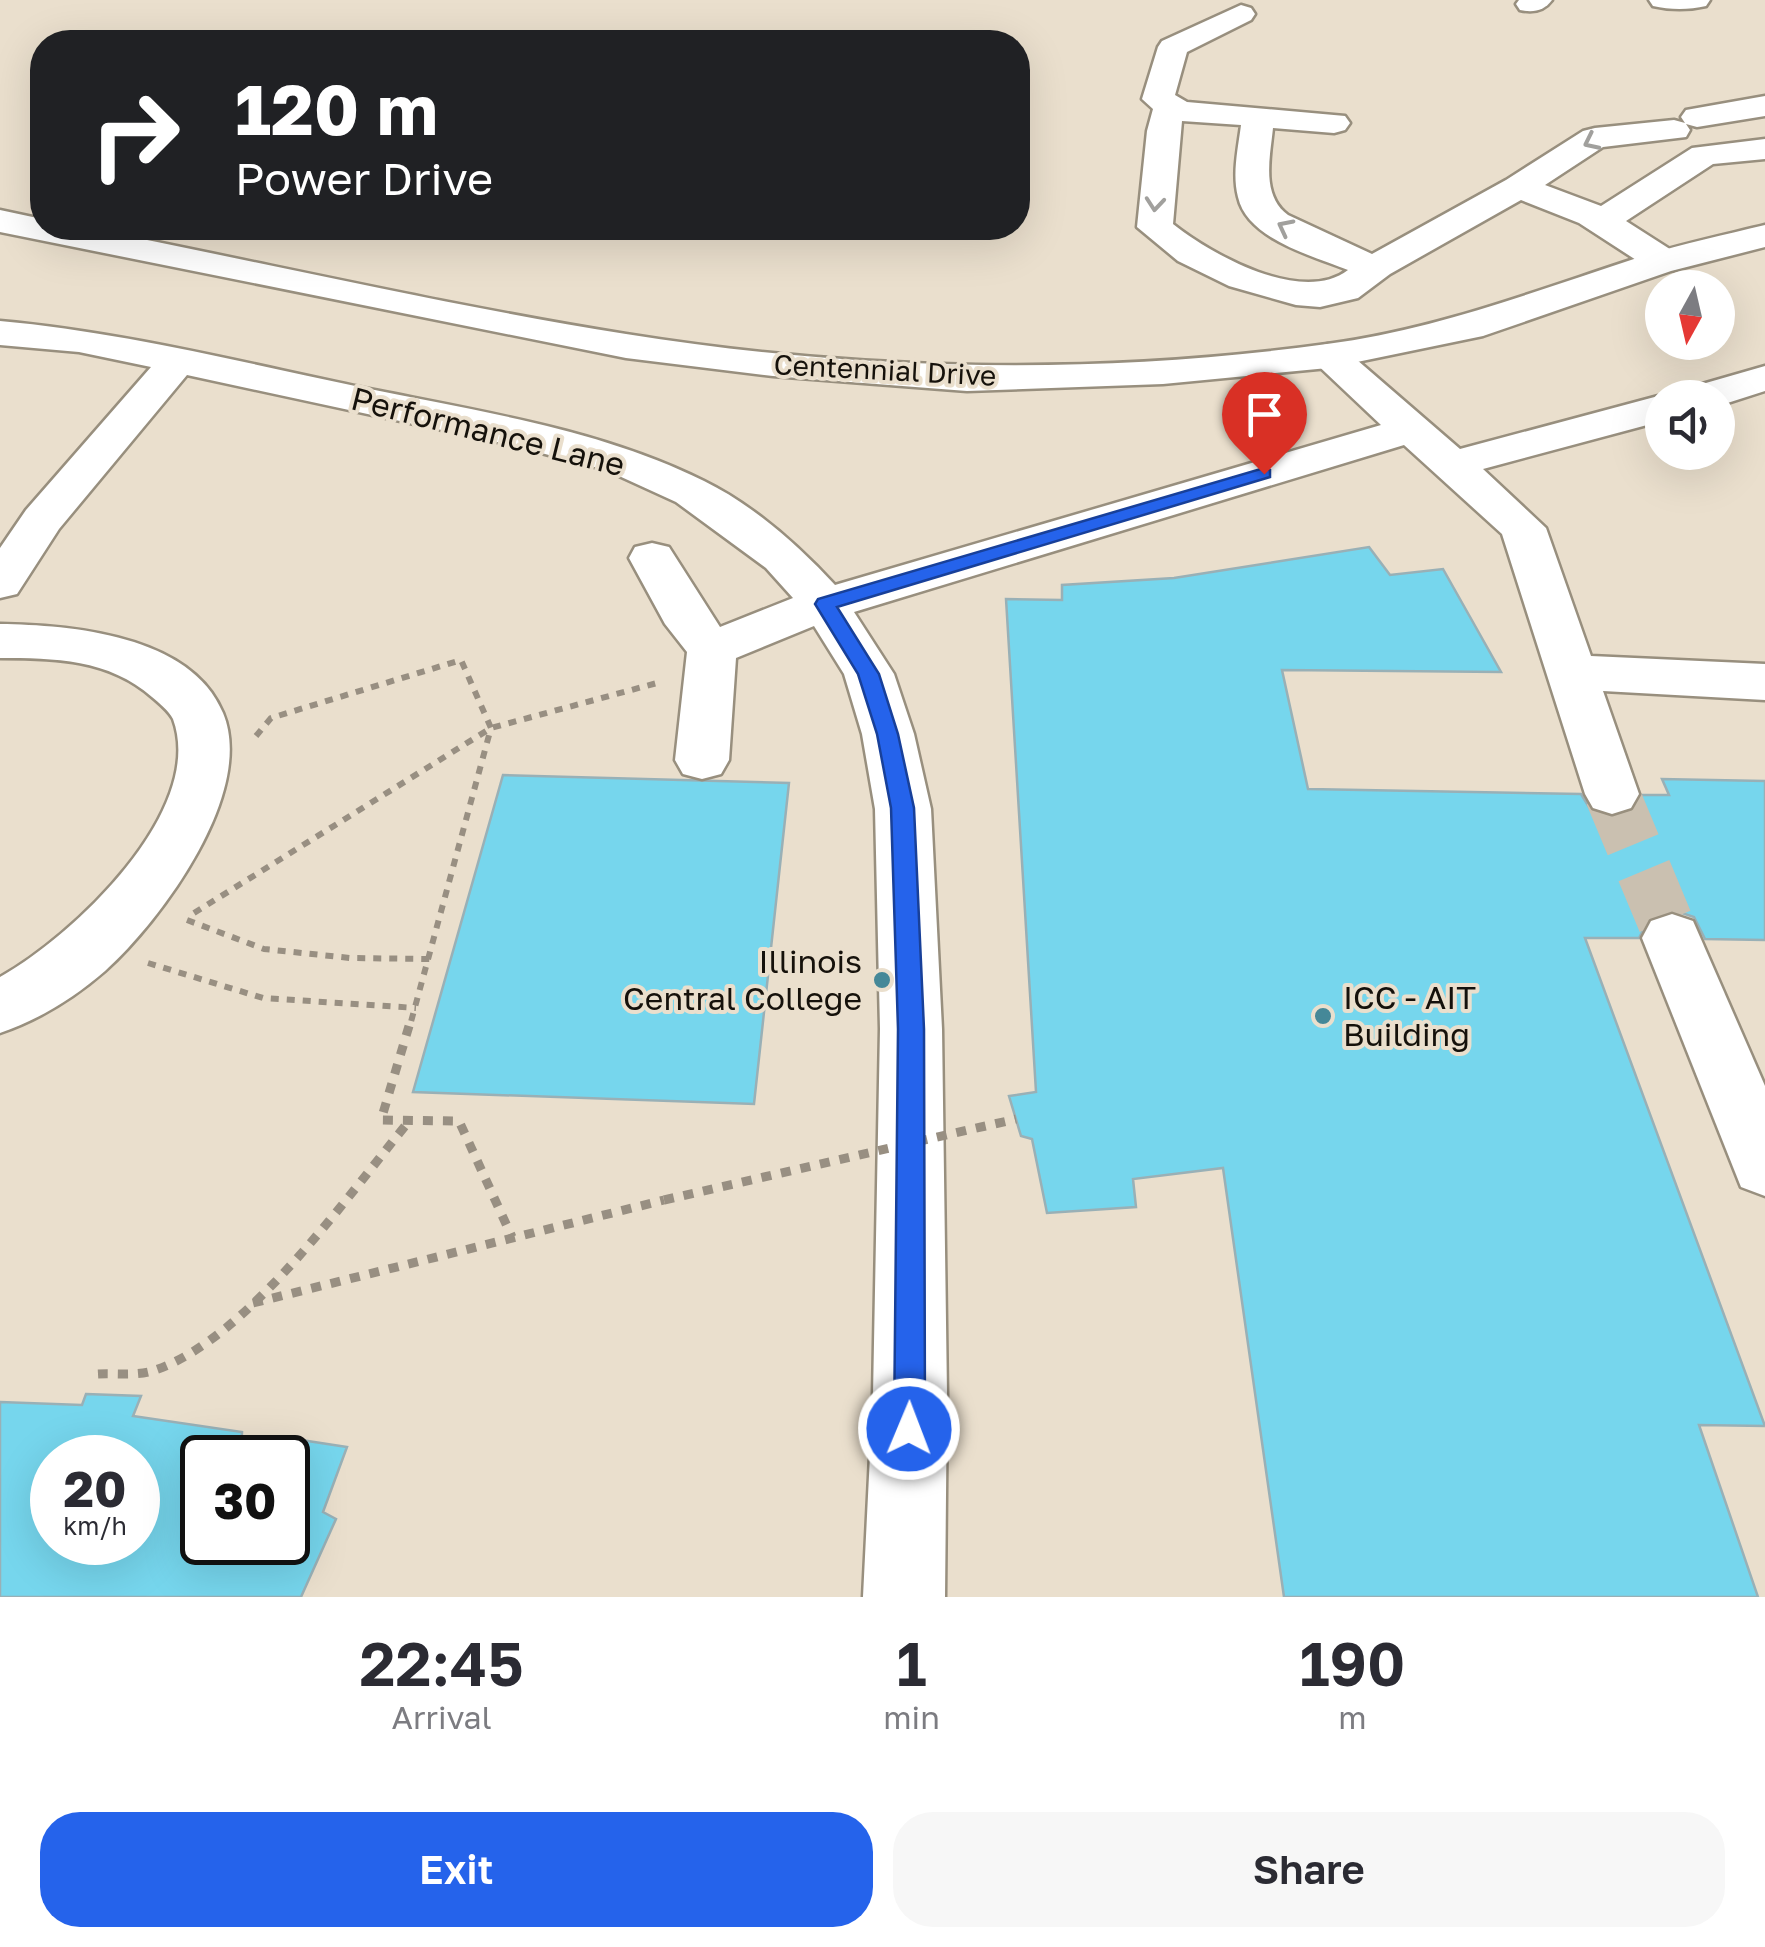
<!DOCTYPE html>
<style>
body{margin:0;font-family:"Golos Text",sans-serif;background:#f7f7f7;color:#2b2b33;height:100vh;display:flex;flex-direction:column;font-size:38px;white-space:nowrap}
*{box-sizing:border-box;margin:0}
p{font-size:32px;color:#7c7c81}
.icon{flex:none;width:55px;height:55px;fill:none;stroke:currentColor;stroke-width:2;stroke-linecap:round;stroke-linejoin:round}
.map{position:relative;height:1597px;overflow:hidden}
.panel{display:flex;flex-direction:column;background:#fff;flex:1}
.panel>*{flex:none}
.top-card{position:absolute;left:30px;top:30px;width:1000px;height:210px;border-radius:40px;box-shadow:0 10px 40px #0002;background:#202124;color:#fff;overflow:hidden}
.needle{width:65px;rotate:188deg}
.buttons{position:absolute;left:1645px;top:270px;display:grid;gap:20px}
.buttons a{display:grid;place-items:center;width:90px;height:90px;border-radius:50%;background:#fff;box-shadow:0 10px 40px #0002;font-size:50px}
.speed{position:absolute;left:30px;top:1435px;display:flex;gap:20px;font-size:50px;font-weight:700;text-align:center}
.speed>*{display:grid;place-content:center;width:130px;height:130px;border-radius:50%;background:#fff;box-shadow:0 10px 40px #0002;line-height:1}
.speed small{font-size:25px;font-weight:400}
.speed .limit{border:5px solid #111;border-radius:15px;background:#fff;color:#111}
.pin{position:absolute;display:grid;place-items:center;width:85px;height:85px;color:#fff;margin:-102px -42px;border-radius:50% 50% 50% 0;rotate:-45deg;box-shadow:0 0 10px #0007}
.pin .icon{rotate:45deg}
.me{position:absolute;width:110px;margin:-55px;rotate:1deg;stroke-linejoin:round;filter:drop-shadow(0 0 8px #0008)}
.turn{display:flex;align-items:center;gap:35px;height:210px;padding:0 40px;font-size:45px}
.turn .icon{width:130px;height:130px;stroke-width:2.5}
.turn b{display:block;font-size:70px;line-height:85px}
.eta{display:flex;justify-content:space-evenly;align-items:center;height:170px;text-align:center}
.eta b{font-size:60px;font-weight:600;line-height:70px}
.button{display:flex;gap:20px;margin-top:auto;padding:20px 40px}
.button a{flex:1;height:115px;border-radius:40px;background:#2563eb;color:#fff;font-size:40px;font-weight:600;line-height:115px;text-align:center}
.button a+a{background:#f7f7f7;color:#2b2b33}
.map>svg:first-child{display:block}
.building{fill:#76d6ed;stroke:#99b0b6;stroke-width:2.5;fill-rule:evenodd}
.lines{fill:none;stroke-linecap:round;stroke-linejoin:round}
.minor-tunnel{stroke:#cac0b0;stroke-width:55;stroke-dasharray:55 28;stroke-linecap:butt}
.minor-casing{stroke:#988f7e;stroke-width:5}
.major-casing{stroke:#988f7e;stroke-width:5}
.path-far1{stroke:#988f82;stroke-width:6;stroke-dasharray:8 8;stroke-linecap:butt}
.path{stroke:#988f82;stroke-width:9;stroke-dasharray:10 10;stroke-linecap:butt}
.minor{fill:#fff;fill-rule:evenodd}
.major{fill:#fff;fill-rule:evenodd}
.path-bridge{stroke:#988f82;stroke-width:9;stroke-dasharray:10 10;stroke-linecap:butt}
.oneway{stroke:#a1a09d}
.route{fill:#2563eb;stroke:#184099;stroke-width:2.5}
.poi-dot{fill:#458898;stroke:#eadfcd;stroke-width:4}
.labels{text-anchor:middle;stroke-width:8;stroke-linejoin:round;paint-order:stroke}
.far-street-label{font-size:28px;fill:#15110b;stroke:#eadfcd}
.street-label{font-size:32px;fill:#15110b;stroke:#eadfcd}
.poi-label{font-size:32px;fill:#15110b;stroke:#eadfcd;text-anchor:end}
</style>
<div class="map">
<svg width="1765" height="1597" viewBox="0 0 1765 1597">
<rect width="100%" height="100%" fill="#eadfcd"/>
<g class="building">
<polygon points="1369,547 1390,575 1443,569 1501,672 1282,670 1308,789 1581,794 1592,812 1613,818 1632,812 1642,795 1669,795 1662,779 1765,781 1765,940 1705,939 1694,917 1673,910 1650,917 1639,938 1585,938 1765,1426 1699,1425 1758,1597 1284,1597 1223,1168 1133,1179 1136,1207 1047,1213 1032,1139 1021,1136 1009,1096 1036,1092 1006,599 1062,600 1062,585 1174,578"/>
<polygon points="503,775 789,783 754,1104 413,1092"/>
<path d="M86,1394L141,1396L133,1416L242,1432L241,1458H202V1542H288V1438L347,1447L323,1512L336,1519L301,1597H0V1402L82,1405ZM52,1458H138V1542H52Z"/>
</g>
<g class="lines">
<polyline class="minor-tunnel" points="1612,794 1672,938"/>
<g class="minor-casing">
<g id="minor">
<path d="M1519,0H1552C1544,11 1533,13 1520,10L1516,4Z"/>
<path d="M1649,0H1710L1706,6C1689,10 1670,10 1653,6Z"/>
<path d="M1241,5L1251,8L1255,14L1251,20L1187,52L1175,95L1187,102L1345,116L1350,123L1345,130L1334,133L1273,128C1270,158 1261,195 1288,215L1372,254L1506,180L1583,131L1595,128L1674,120L1685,123L1681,117L1686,110L1765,96V116L1697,127L1686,124L1690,130L1686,137L1603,147L1545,185L1601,206L1692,148L1765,139V159L1713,164L1626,221L1676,253L1681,261L1676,269L1663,272L1650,269L1579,223L1521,200L1390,274L1358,298L1320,307L1296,305L1229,286L1178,261L1137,227L1147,131L1153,109L1142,99L1158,47L1162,41ZM1182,121L1241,125C1238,149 1232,174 1238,197C1247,239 1313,256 1348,270C1302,305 1212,255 1173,224Z"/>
<path d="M0,321C122,332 240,362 360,387C475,411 598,428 704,481C753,505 798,545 835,585L1381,425L1308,356L1314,347L1328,344L1342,347L1460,449L1662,395L1670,398H1662V421L1483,469L1546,528L1591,656L1765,664V700L1603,691L1639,794L1631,808L1612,814L1593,808L1585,794L1502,534L1404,445L854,612L894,674L914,734L931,809L942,1029L947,1395L945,1597H863L873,1395L880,1029L875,809L862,734L844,674L814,626L736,658L729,760L721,774L702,779L683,774L675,760L687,652L665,624L629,558L635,547L652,543L669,547L720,627L793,598L766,568L676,502L606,470L511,445L187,375L59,529L17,594L0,598V548L26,510L151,367L79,352L0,345Z"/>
<polygon points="1765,366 1765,391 1718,406 1718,398 1680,398 1685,389"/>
<path d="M0,624C71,625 191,635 223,713C256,792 161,921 105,971C74,998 38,1020 0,1033V977C71,938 207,811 173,719C169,711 159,703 152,697C109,659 54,658 0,658Z"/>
<polygon points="1672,914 1693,921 1765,1086 1765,1196 1741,1187 1642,938 1651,921"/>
</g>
</g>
<g class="major-casing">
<path id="major" d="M0,210L42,219V228H87C266,263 445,305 626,334C856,371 1095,376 1327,344C1438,329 1535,291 1640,257C1681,244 1724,235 1765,225V247L1671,271L1483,336L1328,368L1163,384L967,391L773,376L626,358L0,232Z"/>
</g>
<g class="path-far1">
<polyline points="256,736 271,718 461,660 491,728 409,1029"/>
<polyline points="194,913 491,728 657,683"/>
<polyline points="187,920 264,949 350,958 430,959"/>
<polyline points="148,963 263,998 416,1008"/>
</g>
<g class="path">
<polyline points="409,1026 381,1120 459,1121 512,1237"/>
<polyline points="253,1303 664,1200"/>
<path d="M98,1374C115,1373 135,1376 152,1371C246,1342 348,1195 410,1120"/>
</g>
<use href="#minor" class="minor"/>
<use href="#major" class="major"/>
<polyline class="path-bridge" points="664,1200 1016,1119"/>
</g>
<defs><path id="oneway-chevron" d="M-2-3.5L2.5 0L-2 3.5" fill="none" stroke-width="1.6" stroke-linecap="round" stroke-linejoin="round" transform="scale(2.5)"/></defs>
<g class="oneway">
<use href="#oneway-chevron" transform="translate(1591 142) rotate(154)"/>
<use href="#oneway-chevron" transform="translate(1155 204) rotate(95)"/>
<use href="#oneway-chevron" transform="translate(1285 227) rotate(-153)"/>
</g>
<polygon class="route" points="1264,468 1270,470 1270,477 837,607 879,674 898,734 914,808 924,1029 925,1429 920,1440 909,1445 898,1440 894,1429 898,1029 891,808 877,734 858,674 815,604 818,599"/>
<g class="poi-dot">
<circle cx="882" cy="980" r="10"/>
<circle cx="1323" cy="1016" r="10"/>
</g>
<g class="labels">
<g class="far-street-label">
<text transform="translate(885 370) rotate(3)" y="10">Centennial Drive</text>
</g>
<g class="street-label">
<text transform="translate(488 432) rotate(14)" y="11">Performance Lane</text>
</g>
<g class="poi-label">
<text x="862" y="973">Illinois<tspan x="862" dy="37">Central College</tspan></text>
<text x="1343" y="1009" text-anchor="start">ICC - AIT<tspan x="1343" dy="37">Building</tspan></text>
</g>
</g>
</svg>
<div class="buttons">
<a><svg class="needle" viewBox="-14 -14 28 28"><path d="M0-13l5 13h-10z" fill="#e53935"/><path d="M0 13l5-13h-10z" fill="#7c7c81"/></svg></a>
<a><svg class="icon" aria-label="sound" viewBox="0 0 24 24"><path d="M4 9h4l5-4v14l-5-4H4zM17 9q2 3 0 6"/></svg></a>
</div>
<div class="speed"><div>20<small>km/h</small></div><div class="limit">30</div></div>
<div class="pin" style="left:1264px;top:474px;background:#d93025"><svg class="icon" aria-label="arrive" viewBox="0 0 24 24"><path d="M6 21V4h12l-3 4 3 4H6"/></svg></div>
<svg class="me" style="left:909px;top:1429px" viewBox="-20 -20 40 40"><circle r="17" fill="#2563eb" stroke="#fff" stroke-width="3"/><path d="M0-11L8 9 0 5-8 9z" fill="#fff"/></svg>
<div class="top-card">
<div class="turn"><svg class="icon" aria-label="right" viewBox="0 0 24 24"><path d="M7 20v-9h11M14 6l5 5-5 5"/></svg><div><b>120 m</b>Power Drive</div></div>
</div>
</div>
<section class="panel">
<div class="eta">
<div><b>22:45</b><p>Arrival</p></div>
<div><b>1</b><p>min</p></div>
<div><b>190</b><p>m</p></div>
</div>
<div class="button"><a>Exit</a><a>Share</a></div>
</section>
